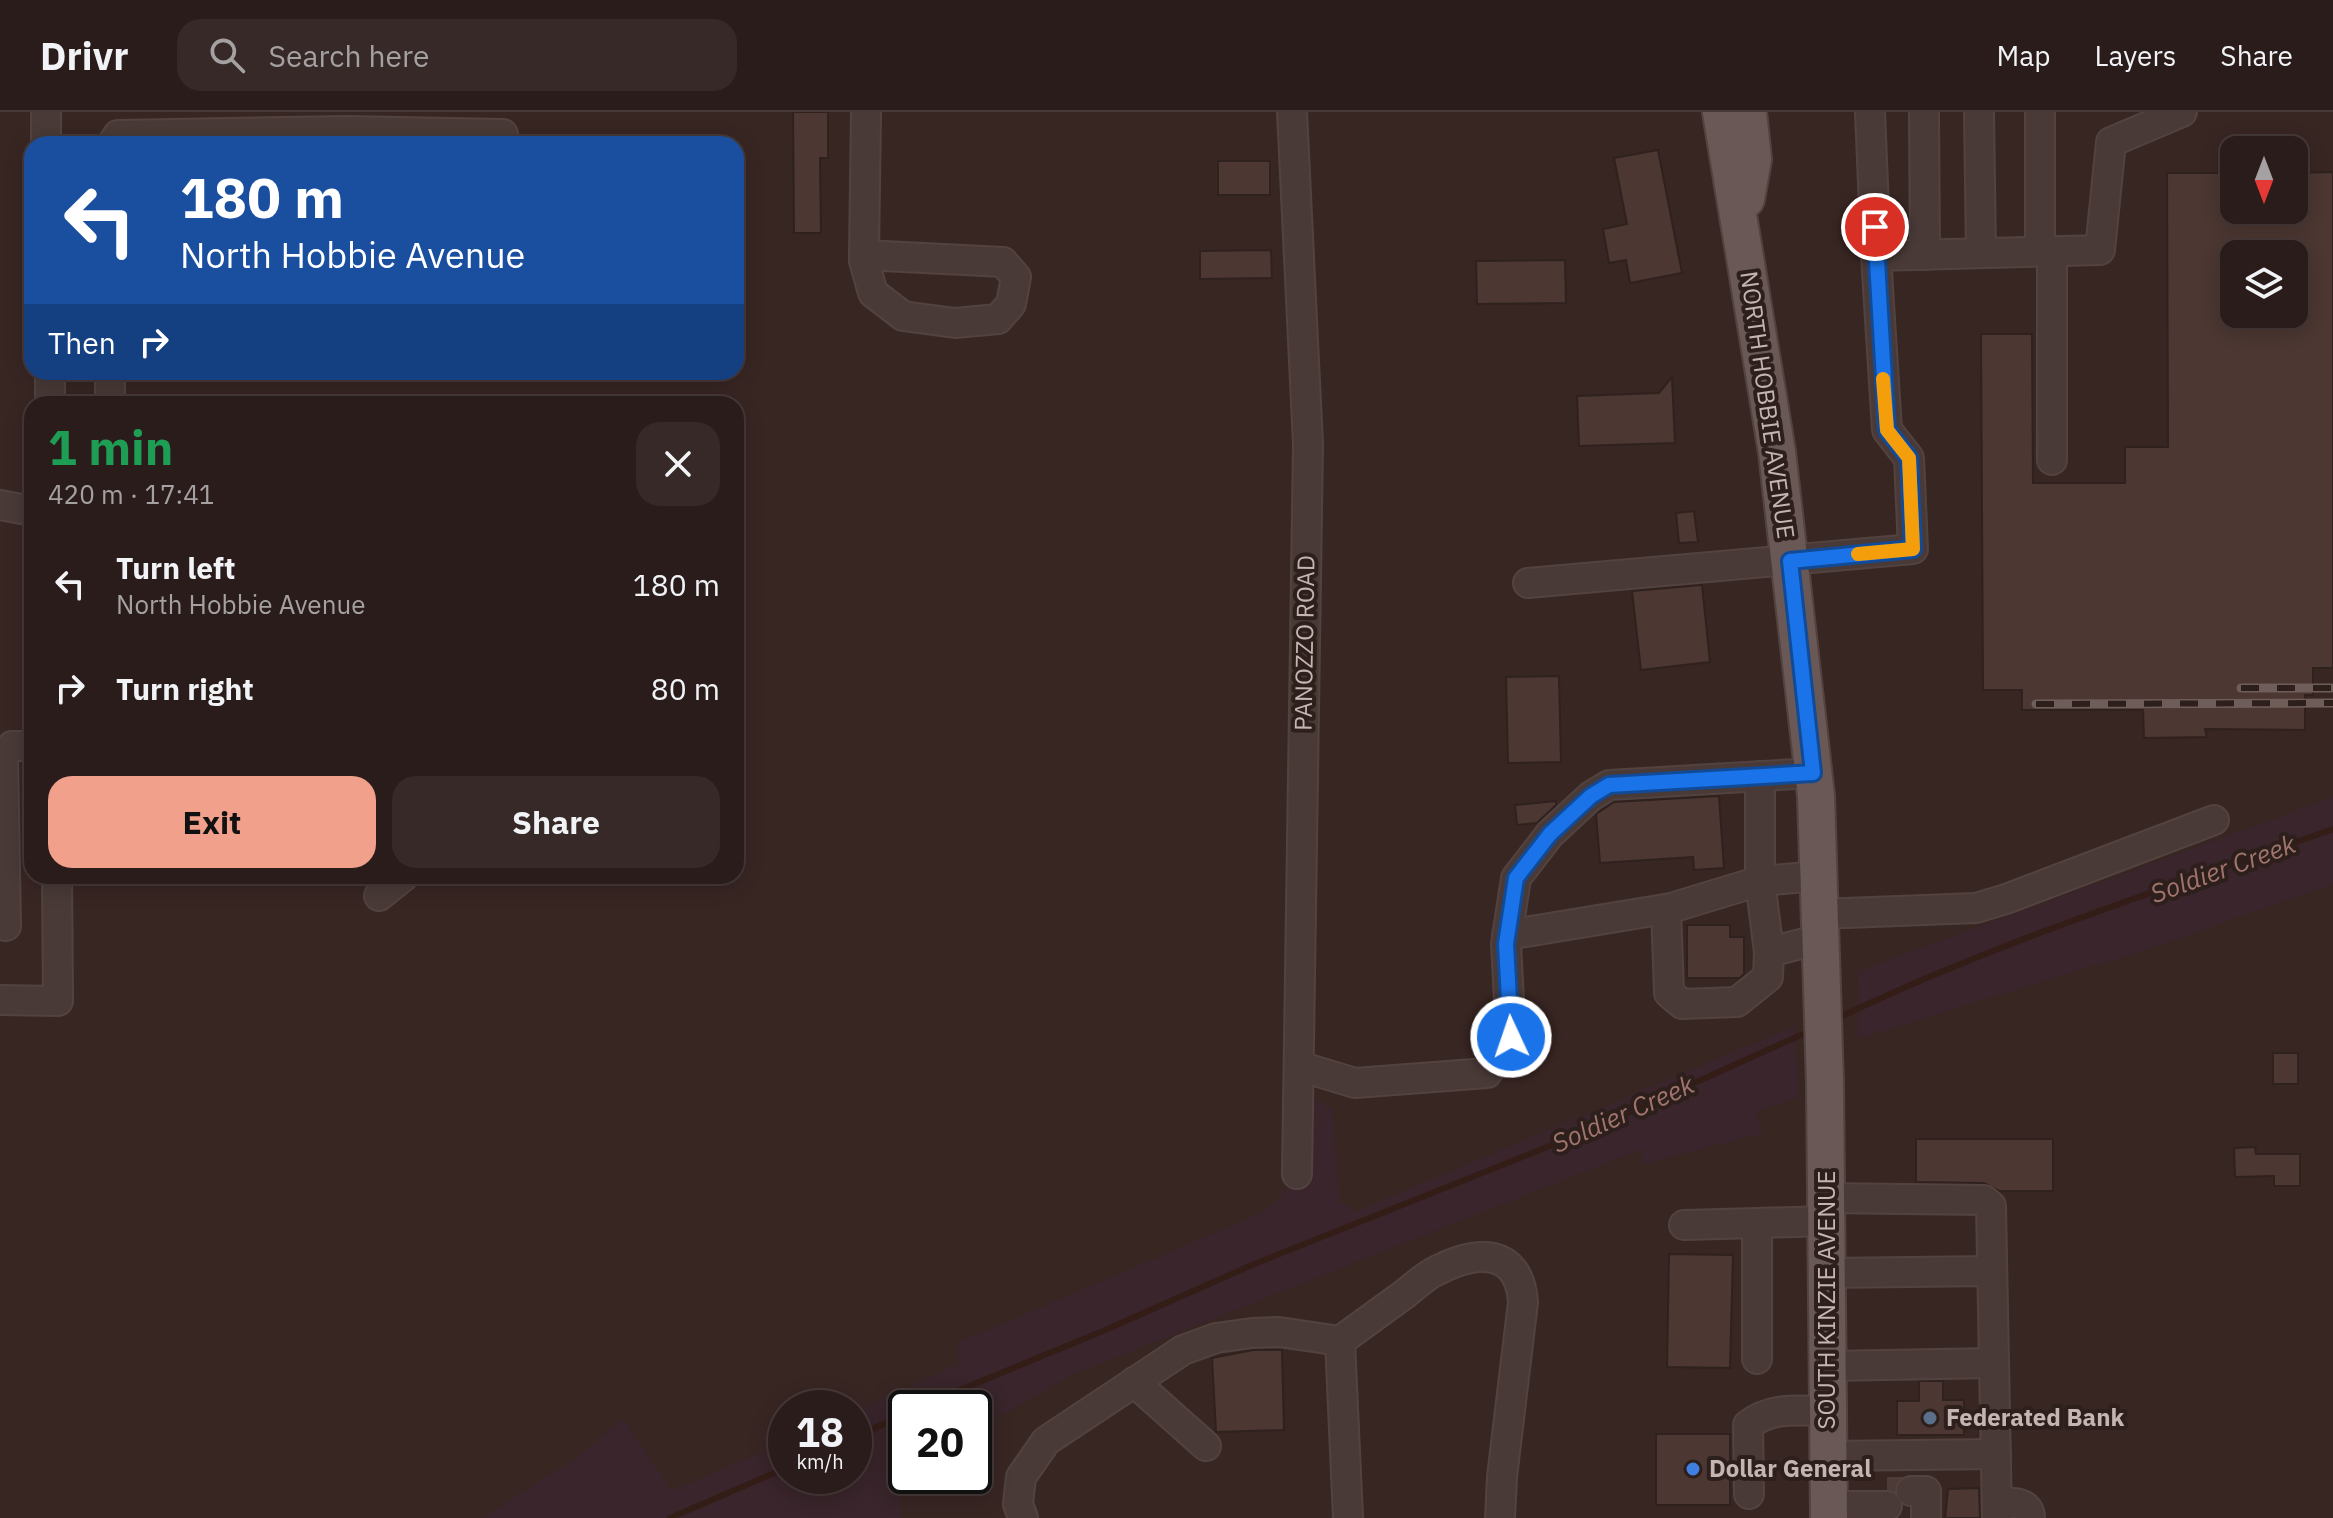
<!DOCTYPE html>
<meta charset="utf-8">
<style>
body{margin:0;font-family:"IBM Plex Sans",sans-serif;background:#362927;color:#f1f3f6;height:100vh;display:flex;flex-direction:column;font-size:30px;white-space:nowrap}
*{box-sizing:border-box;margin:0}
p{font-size:26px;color:#a5a1a2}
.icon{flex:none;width:44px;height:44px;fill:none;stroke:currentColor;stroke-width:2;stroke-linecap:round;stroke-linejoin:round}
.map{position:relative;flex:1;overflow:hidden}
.sheet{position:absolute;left:24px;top:284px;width:720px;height:488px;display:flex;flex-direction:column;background:#2a1c1a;border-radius:24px;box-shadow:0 4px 20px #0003,0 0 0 2px #463a39}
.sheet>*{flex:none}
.guide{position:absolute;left:24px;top:24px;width:720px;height:244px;border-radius:24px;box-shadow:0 4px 20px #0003,0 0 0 2px #463a39;background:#1a4fa0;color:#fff;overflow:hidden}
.needle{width:52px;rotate:180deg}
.buttons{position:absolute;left:2220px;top:24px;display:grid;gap:16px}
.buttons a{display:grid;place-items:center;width:88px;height:88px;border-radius:16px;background:#2a1c1a;box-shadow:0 4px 20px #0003,0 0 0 2px #463a39;font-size:40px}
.speed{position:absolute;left:768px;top:1278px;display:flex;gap:16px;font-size:40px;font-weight:700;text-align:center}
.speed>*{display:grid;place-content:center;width:104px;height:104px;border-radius:50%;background:#2a1c1a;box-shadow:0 4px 20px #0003,0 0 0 2px #463a39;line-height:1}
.speed small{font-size:20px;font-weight:400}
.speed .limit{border:4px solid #111;border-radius:12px;background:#fff;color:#111}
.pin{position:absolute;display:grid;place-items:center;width:68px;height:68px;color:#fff;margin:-34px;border:4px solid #fff;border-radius:50%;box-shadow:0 2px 8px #0007}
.me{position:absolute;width:88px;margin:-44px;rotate:357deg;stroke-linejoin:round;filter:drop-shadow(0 0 6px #0008)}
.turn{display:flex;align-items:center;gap:28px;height:168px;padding:0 24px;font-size:36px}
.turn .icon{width:104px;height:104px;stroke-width:2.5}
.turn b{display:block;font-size:56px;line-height:68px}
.then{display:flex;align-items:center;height:76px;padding:0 24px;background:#0003;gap:16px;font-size:30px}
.round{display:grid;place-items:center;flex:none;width:84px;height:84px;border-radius:24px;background:#362927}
.headline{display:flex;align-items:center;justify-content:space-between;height:136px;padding:0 24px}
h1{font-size:48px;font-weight:700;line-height:60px;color:#1e9e55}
.action{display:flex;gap:16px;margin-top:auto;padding:16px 24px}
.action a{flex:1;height:92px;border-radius:24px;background:#f0a08b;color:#111;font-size:32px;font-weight:700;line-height:92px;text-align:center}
.action a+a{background:#362927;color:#f1f3f6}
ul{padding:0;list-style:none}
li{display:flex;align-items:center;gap:24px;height:104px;padding:0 24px}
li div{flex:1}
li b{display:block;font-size:30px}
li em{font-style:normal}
header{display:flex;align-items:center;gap:48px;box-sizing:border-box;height:112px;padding:0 40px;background:#2a1c1a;border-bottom:2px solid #463a39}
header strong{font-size:38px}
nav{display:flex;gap:44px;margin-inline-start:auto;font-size:28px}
.search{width:560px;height:72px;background:#362927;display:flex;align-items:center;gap:20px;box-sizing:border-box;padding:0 28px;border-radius:24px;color:#a5a1a2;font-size:30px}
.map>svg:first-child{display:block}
.green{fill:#39252b}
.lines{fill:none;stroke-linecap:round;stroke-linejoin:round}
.stream{stroke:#351d17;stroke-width:6}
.building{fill:#4c3732;stroke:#2f211e;stroke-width:2;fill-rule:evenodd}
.minor-tunnel{stroke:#4d3b38;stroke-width:28;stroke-dasharray:28 14;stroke-linecap:butt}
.minor-casing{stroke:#524340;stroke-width:32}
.major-casing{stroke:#524340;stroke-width:40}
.minor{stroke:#493a37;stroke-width:28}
.major{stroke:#695855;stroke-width:36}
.rail-casing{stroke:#6f5d59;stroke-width:9}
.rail{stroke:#2d1f1c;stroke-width:6;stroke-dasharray:18;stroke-linecap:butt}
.route-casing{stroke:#114b97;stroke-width:20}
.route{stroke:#1a73e8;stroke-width:14}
.slow{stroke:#f59e0b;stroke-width:14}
.service-dot{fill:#5c6f8a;stroke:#2d1f1c;stroke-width:3}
.shop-dot{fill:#3f7fe0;stroke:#2d1f1c;stroke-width:3}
.labels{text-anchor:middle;stroke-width:8;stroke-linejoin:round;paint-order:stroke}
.street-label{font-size:24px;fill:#c5b5b2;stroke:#2d1f1c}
.poi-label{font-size:24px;font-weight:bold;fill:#c5b5b2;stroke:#2d1f1c;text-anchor:start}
.water-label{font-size:26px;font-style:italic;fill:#a1756d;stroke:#2d1f1c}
</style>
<header>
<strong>Drivr</strong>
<div class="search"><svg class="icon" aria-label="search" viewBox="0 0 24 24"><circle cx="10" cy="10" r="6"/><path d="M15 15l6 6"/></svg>Search here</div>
<nav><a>Map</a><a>Layers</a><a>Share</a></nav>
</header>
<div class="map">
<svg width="2333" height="1406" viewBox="0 0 2333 1406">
<rect width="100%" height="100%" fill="#382623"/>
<g class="green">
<polygon points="2333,685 2333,772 2158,834 1857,927 1858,859"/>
<path d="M1795,914L1798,985L1755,1000L1763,1021L1643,1052L1642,1037L1074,1262L974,1319V1296H906V1358L900,1362L901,1406H482L576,1346L623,1307L672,1379L786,1329V1364H854V1299L959,1252L957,1231L1259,1102C1306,1070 1307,1039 1314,987L1332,996L1340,1090L1356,1099Z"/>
</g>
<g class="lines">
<g class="stream">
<path d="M1836,907C1996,830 2167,776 2333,717"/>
<polyline points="916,1296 1103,1219 1252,1153 1592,1017 1812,918"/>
<polyline points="854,1326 906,1301"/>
<polyline points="670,1406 786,1356"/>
</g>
</g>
<g class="building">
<polygon points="793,0 828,0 828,46 820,46 821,121 794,121"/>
<polygon points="1658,38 1682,161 1630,171 1626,148 1609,151 1603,117 1627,112 1614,46"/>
<rect x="1218" y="49" width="52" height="34"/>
<path d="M2333,60V556H2313V583H2305V618L2205,617L2207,625L2144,626L2143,598H2022V578H1983L1981,222H2032L2033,371H2125V335H2168L2167,61H2234V98H2294V61ZM2234,142H2294V202H2234Z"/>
<polygon points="1271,138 1272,166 1200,167 1200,139"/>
<polygon points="1565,148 1566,191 1477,192 1476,149"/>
<polygon points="1672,265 1675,331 1579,334 1577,284 1659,281"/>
<polygon points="1694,399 1698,430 1679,431 1676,401"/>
<polygon points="1702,473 1710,550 1641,558 1632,479"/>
<polygon points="1559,564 1561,650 1508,651 1506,565"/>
<polygon points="1719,684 1724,756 1694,758 1693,745 1600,751 1596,702 1614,690"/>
<polygon points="1556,689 1556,693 1537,711 1517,713 1515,693"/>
<polygon points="1687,813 1730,813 1730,825 1744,825 1744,862 1740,866 1687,866"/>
<rect x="2273" y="941" width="25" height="31"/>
<polygon points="1916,1027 2053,1027 2053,1079 1999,1079 1984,1071 1916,1070"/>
<polygon points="2255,1035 2256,1042 2300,1042 2300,1074 2274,1074 2274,1064 2235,1065 2234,1036"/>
<polygon points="1669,1142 1733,1143 1730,1256 1667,1255"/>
<polygon points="1253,1238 1282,1238 1284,1318 1216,1320 1212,1246"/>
<polygon points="1919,1269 1943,1269 1943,1288 1964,1288 1964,1323 1897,1323 1897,1289 1919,1289"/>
<rect x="1656" y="1322" width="74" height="71"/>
<polygon points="1979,1376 1980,1406 1945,1406 1948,1377"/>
</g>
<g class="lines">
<polyline class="minor-tunnel" points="1887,1379 1911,1379"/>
<g class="minor-casing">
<g id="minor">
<polyline points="46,0 46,32"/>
<polyline points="1292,0 1308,332 1297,1062"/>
<polyline points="1870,0 1876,144"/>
<polyline points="1924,0 1925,143"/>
<polyline points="1979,0 1981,141"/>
<polyline points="112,32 118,23 347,19 503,22"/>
<polyline points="2040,140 2040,0"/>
<polyline points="864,143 1003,150 1016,165 1011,192 998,207 955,211 903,204 873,181 864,149 864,143 866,0"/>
<polyline points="50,260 50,292"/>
<polyline points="110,260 110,292"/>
<polyline points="2052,348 2052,140"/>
<polyline points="0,393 32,399"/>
<polyline points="1528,471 1913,437 1909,346 1887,318 1876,144 2100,138 2111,30 2182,0"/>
<polyline points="1760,664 1760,769 1818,764"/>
<polyline points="379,784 404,764"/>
<polyline points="1666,797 1669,881 1682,892 1737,890 1768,865 1769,840 1821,827"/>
<polyline points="1820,802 1976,796 2006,787 2214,708"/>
<polyline points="6,814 3,644 12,634 32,634"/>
<polyline points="1507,823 1671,796 1760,769 1769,840"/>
<polyline points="0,888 58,889 57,764"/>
<polyline points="1299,954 1355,971 1487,961 1511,925 1506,832 1516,766 1550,722 1591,684 1609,673 1813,661"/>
<polyline points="1826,1086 1984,1088 1991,1094 1997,1406"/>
<polyline points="1684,1113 1757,1111"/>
<polyline points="1827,1161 1992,1159"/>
<polyline points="1757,1247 1757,1111 1826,1109"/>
<polyline points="1828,1254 1994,1251"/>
<polyline points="1134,1270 1206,1334"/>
<polyline points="1829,1344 1996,1342"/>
<polyline points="1911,1379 1926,1379 1926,1406"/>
<path d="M1749,1382L1748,1313C1772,1294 1799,1299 1828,1299"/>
<path d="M1997,1391C2010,1391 2030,1388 2030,1406"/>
<polyline points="1829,1394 1887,1394"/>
<polyline points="1023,1406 1018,1392 1021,1365 1046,1329 1183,1238 1216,1226 1252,1221 1279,1220 1340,1229"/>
<path d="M1348,1406L1340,1229C1362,1213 1384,1197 1406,1181C1415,1174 1425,1164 1436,1159C1476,1138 1519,1135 1523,1190L1502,1365L1500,1406"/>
</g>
</g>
<g class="major-casing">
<g id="major">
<polyline points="1721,0 1777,340 1816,684 1825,971 1829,1406"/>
<polyline points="1746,87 1753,47 1748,0"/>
</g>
</g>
<use href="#minor" class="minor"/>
<use href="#major" class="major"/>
<g class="rail-casing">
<g id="rail">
<polyline points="2241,576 2333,576"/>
<polyline points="2036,592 2333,591"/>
</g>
</g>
<use href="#rail" class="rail"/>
</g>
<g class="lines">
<g class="route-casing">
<polyline id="route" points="1511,925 1506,832 1516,766 1550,722 1591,684 1609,673 1813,661 1790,449 1913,437 1909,346 1887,318 1875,115"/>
</g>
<use href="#route" class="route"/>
<polyline class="slow" points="1858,442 1913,437 1909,346 1887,318 1883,267"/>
</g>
<circle class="service-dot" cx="1930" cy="1306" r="8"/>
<circle class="shop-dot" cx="1693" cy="1357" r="8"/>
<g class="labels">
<g class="street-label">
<text transform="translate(1767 293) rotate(82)" y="8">NORTH HOBBIE AVENUE</text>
<text transform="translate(1305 531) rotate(-89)" y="8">PANOZZO ROAD</text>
<text transform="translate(1827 1188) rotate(-90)" y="8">SOUTH KINZIE AVENUE</text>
</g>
<g class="poi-label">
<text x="1946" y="1314">Federated Bank</text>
<text x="1709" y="1365">Dollar General</text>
</g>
<g class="water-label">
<text transform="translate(2223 757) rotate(-20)" y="9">Soldier Creek</text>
<text transform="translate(1623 1002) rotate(-24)" y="9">Soldier Creek</text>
</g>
</g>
</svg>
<div class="buttons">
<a><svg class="needle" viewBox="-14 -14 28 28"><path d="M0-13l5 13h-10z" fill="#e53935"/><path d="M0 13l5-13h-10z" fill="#a5a1a2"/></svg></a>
<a><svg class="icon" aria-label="layers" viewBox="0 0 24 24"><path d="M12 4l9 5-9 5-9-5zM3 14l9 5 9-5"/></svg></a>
</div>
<div class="speed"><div>18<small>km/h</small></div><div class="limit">20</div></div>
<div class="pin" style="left:1875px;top:115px;background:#d93025"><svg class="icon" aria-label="arrive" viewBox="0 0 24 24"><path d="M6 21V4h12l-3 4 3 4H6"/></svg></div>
<svg class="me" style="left:1511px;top:925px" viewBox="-20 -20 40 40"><circle r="17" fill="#1a73e8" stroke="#fff" stroke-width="3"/><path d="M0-11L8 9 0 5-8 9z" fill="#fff"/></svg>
<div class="guide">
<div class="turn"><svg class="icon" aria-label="left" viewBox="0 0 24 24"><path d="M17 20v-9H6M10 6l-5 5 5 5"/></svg><div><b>180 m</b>North Hobbie Avenue</div></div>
<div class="then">Then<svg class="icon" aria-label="right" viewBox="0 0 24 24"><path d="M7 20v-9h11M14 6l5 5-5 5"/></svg></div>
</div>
<section class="sheet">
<div class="headline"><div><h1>1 min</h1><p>420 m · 17:41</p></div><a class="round"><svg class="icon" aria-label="close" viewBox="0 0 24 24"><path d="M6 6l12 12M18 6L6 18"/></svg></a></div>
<ul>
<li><svg class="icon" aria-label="left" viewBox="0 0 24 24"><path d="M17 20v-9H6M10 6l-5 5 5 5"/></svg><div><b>Turn left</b><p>North Hobbie Avenue</p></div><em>180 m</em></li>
<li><svg class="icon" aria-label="right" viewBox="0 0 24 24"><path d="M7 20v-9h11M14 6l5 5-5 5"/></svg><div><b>Turn right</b></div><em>80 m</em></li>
</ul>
<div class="action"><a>Exit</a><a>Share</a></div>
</section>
</div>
